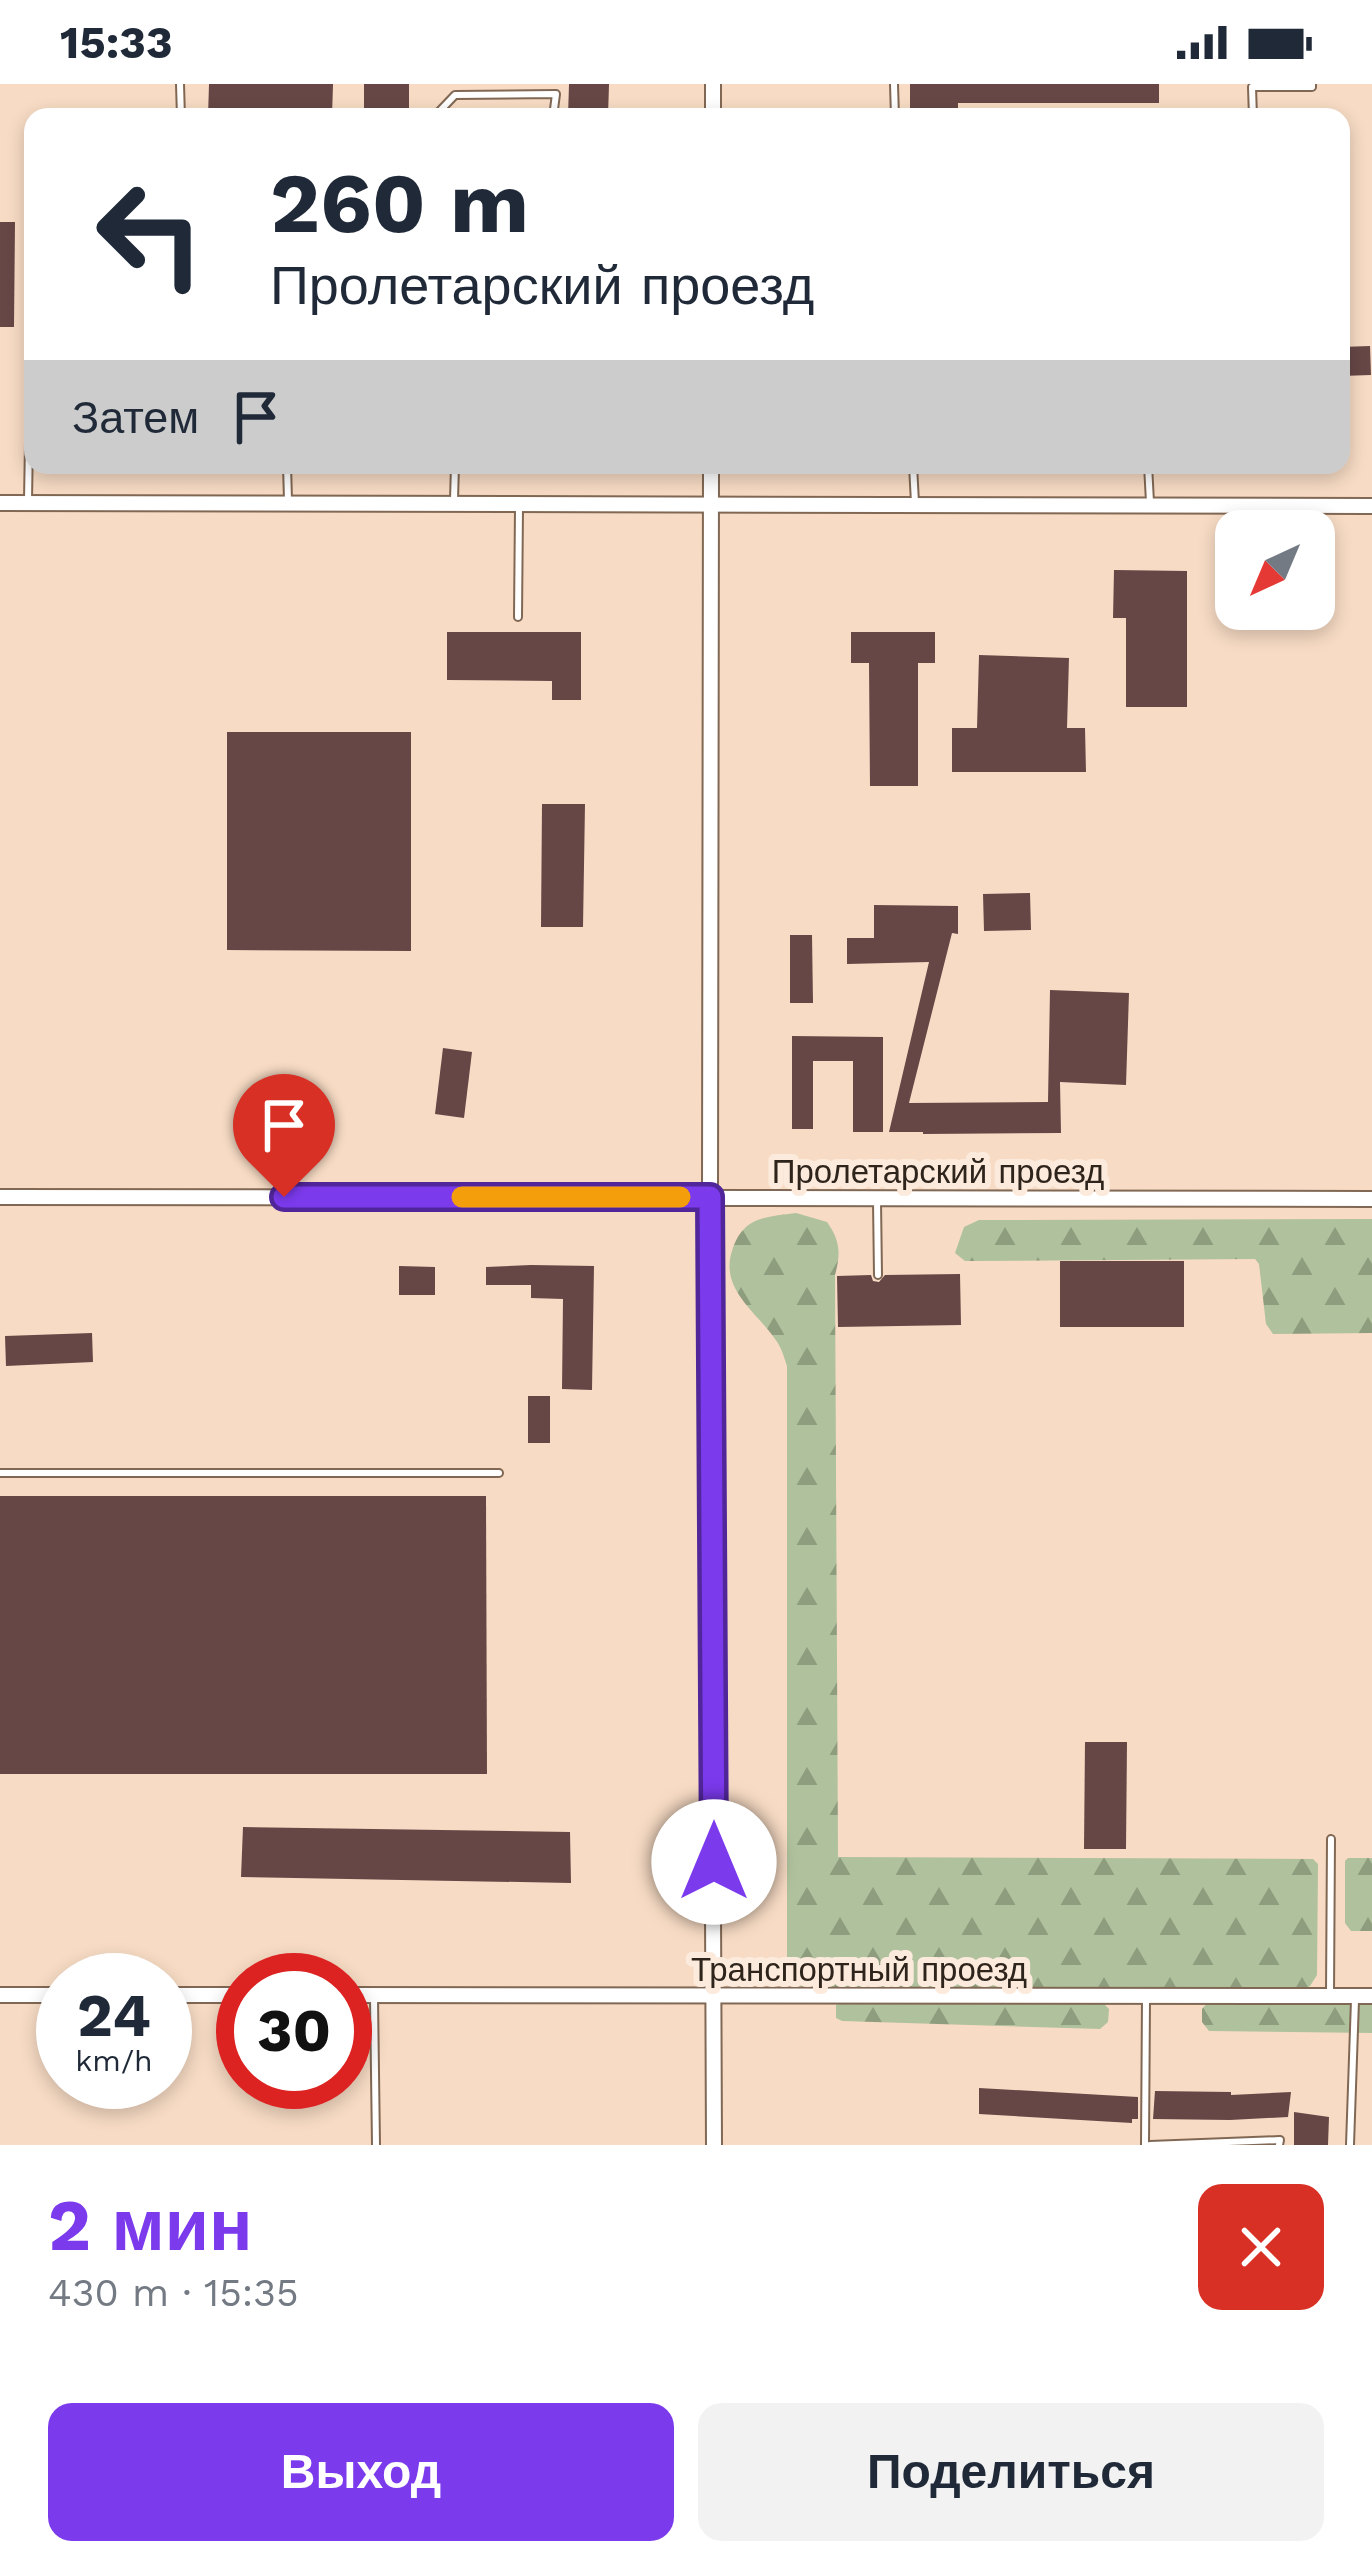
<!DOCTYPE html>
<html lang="ru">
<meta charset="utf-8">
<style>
body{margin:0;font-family:"Work Sans",sans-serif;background:#f2f2f3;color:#1f2937;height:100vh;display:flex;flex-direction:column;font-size:45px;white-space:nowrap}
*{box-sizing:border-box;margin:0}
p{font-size:39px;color:#747a83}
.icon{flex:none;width:66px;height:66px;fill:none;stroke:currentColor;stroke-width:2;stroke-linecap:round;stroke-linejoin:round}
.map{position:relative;height:2061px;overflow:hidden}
.sheet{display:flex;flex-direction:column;background:#fff;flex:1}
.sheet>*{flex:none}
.hud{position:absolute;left:24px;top:24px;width:1326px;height:366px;border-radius:24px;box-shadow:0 6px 18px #0003;background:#fff;color:#1f2937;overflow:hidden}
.needle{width:78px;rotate:224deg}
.controls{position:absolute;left:1215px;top:426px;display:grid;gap:24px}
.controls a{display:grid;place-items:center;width:120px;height:120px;border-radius:24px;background:#fff;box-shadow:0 6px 18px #0003;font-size:60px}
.speed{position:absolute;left:36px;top:1869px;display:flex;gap:24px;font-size:60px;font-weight:700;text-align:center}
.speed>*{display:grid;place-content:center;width:156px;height:156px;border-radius:50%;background:#fff;box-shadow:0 6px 18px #0003;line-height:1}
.speed small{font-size:30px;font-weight:400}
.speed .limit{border:18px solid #d22;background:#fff;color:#111}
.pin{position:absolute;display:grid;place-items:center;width:102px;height:102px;color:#fff;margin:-123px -51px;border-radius:50% 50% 50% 0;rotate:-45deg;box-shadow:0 0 12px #0007}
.pin .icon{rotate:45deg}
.me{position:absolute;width:132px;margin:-66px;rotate:0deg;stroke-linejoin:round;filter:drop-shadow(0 0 9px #0008)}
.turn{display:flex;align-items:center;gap:42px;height:252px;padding:0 48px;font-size:54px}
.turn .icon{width:156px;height:156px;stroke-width:2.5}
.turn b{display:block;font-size:84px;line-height:102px}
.then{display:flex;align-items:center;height:114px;padding:0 48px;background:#0003;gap:24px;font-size:45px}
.round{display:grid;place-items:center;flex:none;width:126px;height:126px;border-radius:24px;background:#f2f2f3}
.overview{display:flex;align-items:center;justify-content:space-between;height:204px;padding:0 48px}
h1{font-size:72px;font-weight:700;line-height:90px;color:#7c3aed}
.action{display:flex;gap:24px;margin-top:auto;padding:24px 48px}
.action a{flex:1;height:138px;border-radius:24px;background:#7c3aed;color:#fff;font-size:48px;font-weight:700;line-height:138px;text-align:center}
.action a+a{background:#f2f2f3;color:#1f2937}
.status{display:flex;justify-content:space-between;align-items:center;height:84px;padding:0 60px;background:#fff;direction:ltr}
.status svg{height:33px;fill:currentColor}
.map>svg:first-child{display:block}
.forest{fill:url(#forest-firs)}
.building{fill:#664746}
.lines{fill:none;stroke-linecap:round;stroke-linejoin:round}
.service-casing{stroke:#816854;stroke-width:10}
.minor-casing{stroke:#816854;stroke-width:18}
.service{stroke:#fff;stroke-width:6}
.minor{stroke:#fff;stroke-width:14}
.route-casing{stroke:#51269a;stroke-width:30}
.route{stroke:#7c3aed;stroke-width:21}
.slow{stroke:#f59e0b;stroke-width:21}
.labels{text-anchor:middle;stroke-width:12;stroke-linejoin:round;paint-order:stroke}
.street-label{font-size:33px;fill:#2e241b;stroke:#fcebdd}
</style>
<div class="status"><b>15:33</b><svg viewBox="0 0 49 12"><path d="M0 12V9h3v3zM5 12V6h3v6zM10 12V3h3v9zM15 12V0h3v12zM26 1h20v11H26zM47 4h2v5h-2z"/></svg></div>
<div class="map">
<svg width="1372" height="2061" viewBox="0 0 1372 2061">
<defs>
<pattern id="forest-firs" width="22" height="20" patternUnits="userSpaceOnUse" patternTransform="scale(3)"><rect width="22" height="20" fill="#afc19d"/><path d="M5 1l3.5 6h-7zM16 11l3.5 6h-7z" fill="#8f9d7f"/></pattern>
</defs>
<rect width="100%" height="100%" fill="#f7dbc4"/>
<g class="forest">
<path d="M796,1129L827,1138C840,1156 841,1170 835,1191L838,1773L1313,1775L1318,1780L1317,1891L1310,1902L1300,1908L802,1903L792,1897L787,1887V1282C784,1273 781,1262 775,1255C755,1226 718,1204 733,1164C744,1132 767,1133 796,1129Z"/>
<polygon points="1372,1135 1372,1249 1273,1250 1266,1240 1259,1180 1255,1175 965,1177 955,1169 964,1143 979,1136"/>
<polygon points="1348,1774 1372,1774 1372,1847 1351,1847 1345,1839 1345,1777"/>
<polygon points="842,1916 1100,1916 1109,1925 1108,1938 1100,1945 842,1937 836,1934 836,1921"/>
<polygon points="1209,1917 1372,1917 1372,1949 1209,1947 1202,1938 1202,1925"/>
</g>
<g class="building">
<polygon points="209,0 333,0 332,33 208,33"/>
<rect x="364" y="0" width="45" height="33"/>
<polygon points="569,0 609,0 608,33 568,33"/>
<polygon points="910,0 1159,0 1159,19 958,19 958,33 910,33"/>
<polygon points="0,138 15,138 14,243 0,243"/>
<polygon points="1370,262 1371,291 1341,292 1341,263"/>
<polygon points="1114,486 1187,487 1187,623 1126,623 1126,534 1113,534"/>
<polygon points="447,548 581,548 581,616 552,616 552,597 447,596"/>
<polygon points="851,548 935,548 935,579 918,579 918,702 870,702 869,579 851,579"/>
<polygon points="979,571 1069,574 1067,644 1085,644 1086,688 952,688 952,644 977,644"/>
<polygon points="227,648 411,648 411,867 227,866"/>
<polygon points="542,720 585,720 583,843 541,843"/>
<polygon points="1030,809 1031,846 984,847 983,810"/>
<polygon points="874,821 958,822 958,850 952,849 909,1019 1048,1018 1050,906 1129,909 1126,1001 1060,998 1061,1049 923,1050 923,1048 889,1048 929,878 847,880 847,854 874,854"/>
<polygon points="790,851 812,851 813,919 790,919"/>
<polygon points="792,952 883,953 883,1048 853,1048 853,977 813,977 813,1045 792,1045"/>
<polygon points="443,964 472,968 464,1034 435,1030"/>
<rect x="1060" y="1177" width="124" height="66"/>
<polygon points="531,1181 594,1182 592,1306 562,1305 563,1215 531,1214 531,1201 486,1201 486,1183"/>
<polygon points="399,1182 435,1183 435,1211 399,1211"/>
<polygon points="960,1190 961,1241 838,1243 837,1192 871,1191 873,1197 879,1198 885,1191"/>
<polygon points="92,1249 93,1278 6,1282 5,1252"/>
<rect x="528" y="1312" width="22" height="47"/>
<polygon points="0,1412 486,1412 487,1690 0,1690"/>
<polygon points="1085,1658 1127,1658 1126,1765 1084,1765"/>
<polygon points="243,1743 570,1748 571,1799 241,1793"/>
<polygon points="979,2004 1138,2013 1138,2035 1132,2035 1132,2039 979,2030"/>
<polygon points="1155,2007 1231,2008 1231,2011 1291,2008 1288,2033 1230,2036 1153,2035"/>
<polygon points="1294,2028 1329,2033 1328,2061 1294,2061"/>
</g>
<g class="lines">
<g class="service-casing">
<g id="service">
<polyline points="180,0 181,33"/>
<polyline points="894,0 895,33"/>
<polyline points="434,33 455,11 556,10 553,33"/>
<polyline points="1253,33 1252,3 1312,3 1312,0"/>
<polyline points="287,381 288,416"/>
<polyline points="913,381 915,419"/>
<polyline points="1148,381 1150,418"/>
<polyline points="28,416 33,131"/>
<polyline points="454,416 455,381"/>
<polyline points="518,533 519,424"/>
<polyline points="877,1117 878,1191"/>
<polyline points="0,1389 499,1389"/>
<polyline points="1330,1909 1331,1755"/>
<polyline points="374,1915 376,2061"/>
<polyline points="1145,2061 1146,1916"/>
<polyline points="1150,2061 1280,2056 1279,2061"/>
<polyline points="1350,2061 1355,1916"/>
</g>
</g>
<g class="minor-casing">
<g id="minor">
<polyline points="713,33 713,0"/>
<polyline points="711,381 710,1113 714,2061"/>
<polyline points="0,419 1372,422"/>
<polyline points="0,1113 1372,1115"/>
<polyline points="0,1911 63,1911"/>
<polyline points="165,1911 243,1911"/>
<polyline points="345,1911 1372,1912"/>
</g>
</g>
<use href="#service" class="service"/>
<use href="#minor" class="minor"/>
</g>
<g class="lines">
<g class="route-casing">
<polyline id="route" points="284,1113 710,1113 714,1778"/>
</g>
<use href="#route" class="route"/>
<polyline class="slow" points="462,1113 680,1113"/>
</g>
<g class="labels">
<g class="street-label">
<text x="938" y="1099">Пролетарский проезд</text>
<text x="859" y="1897">Транспортный проезд</text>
</g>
</g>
</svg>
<div class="controls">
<a><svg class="needle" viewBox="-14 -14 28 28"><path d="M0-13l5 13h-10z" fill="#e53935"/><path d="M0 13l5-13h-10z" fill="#747a83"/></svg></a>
</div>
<div class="speed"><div>24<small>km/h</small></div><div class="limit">30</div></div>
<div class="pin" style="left:284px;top:1113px;background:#d93025"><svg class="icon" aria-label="arrive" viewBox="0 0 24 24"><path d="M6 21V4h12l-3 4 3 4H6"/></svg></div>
<svg class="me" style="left:714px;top:1778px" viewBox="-20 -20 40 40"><circle r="19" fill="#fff"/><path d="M0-13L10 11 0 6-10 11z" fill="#7c3aed"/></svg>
<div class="hud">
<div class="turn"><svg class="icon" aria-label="left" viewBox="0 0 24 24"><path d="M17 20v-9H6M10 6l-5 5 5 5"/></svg><div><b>260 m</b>Пролетарский проезд</div></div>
<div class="then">Затем<svg class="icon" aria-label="arrive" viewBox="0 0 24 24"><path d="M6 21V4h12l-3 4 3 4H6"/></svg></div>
</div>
</div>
<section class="sheet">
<div class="overview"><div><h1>2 мин</h1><p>430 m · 15:35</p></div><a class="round" style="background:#d93025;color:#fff"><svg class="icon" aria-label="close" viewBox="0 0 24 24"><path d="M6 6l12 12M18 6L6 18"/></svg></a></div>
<div class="action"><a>Выход</a><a>Поделиться</a></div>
</section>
